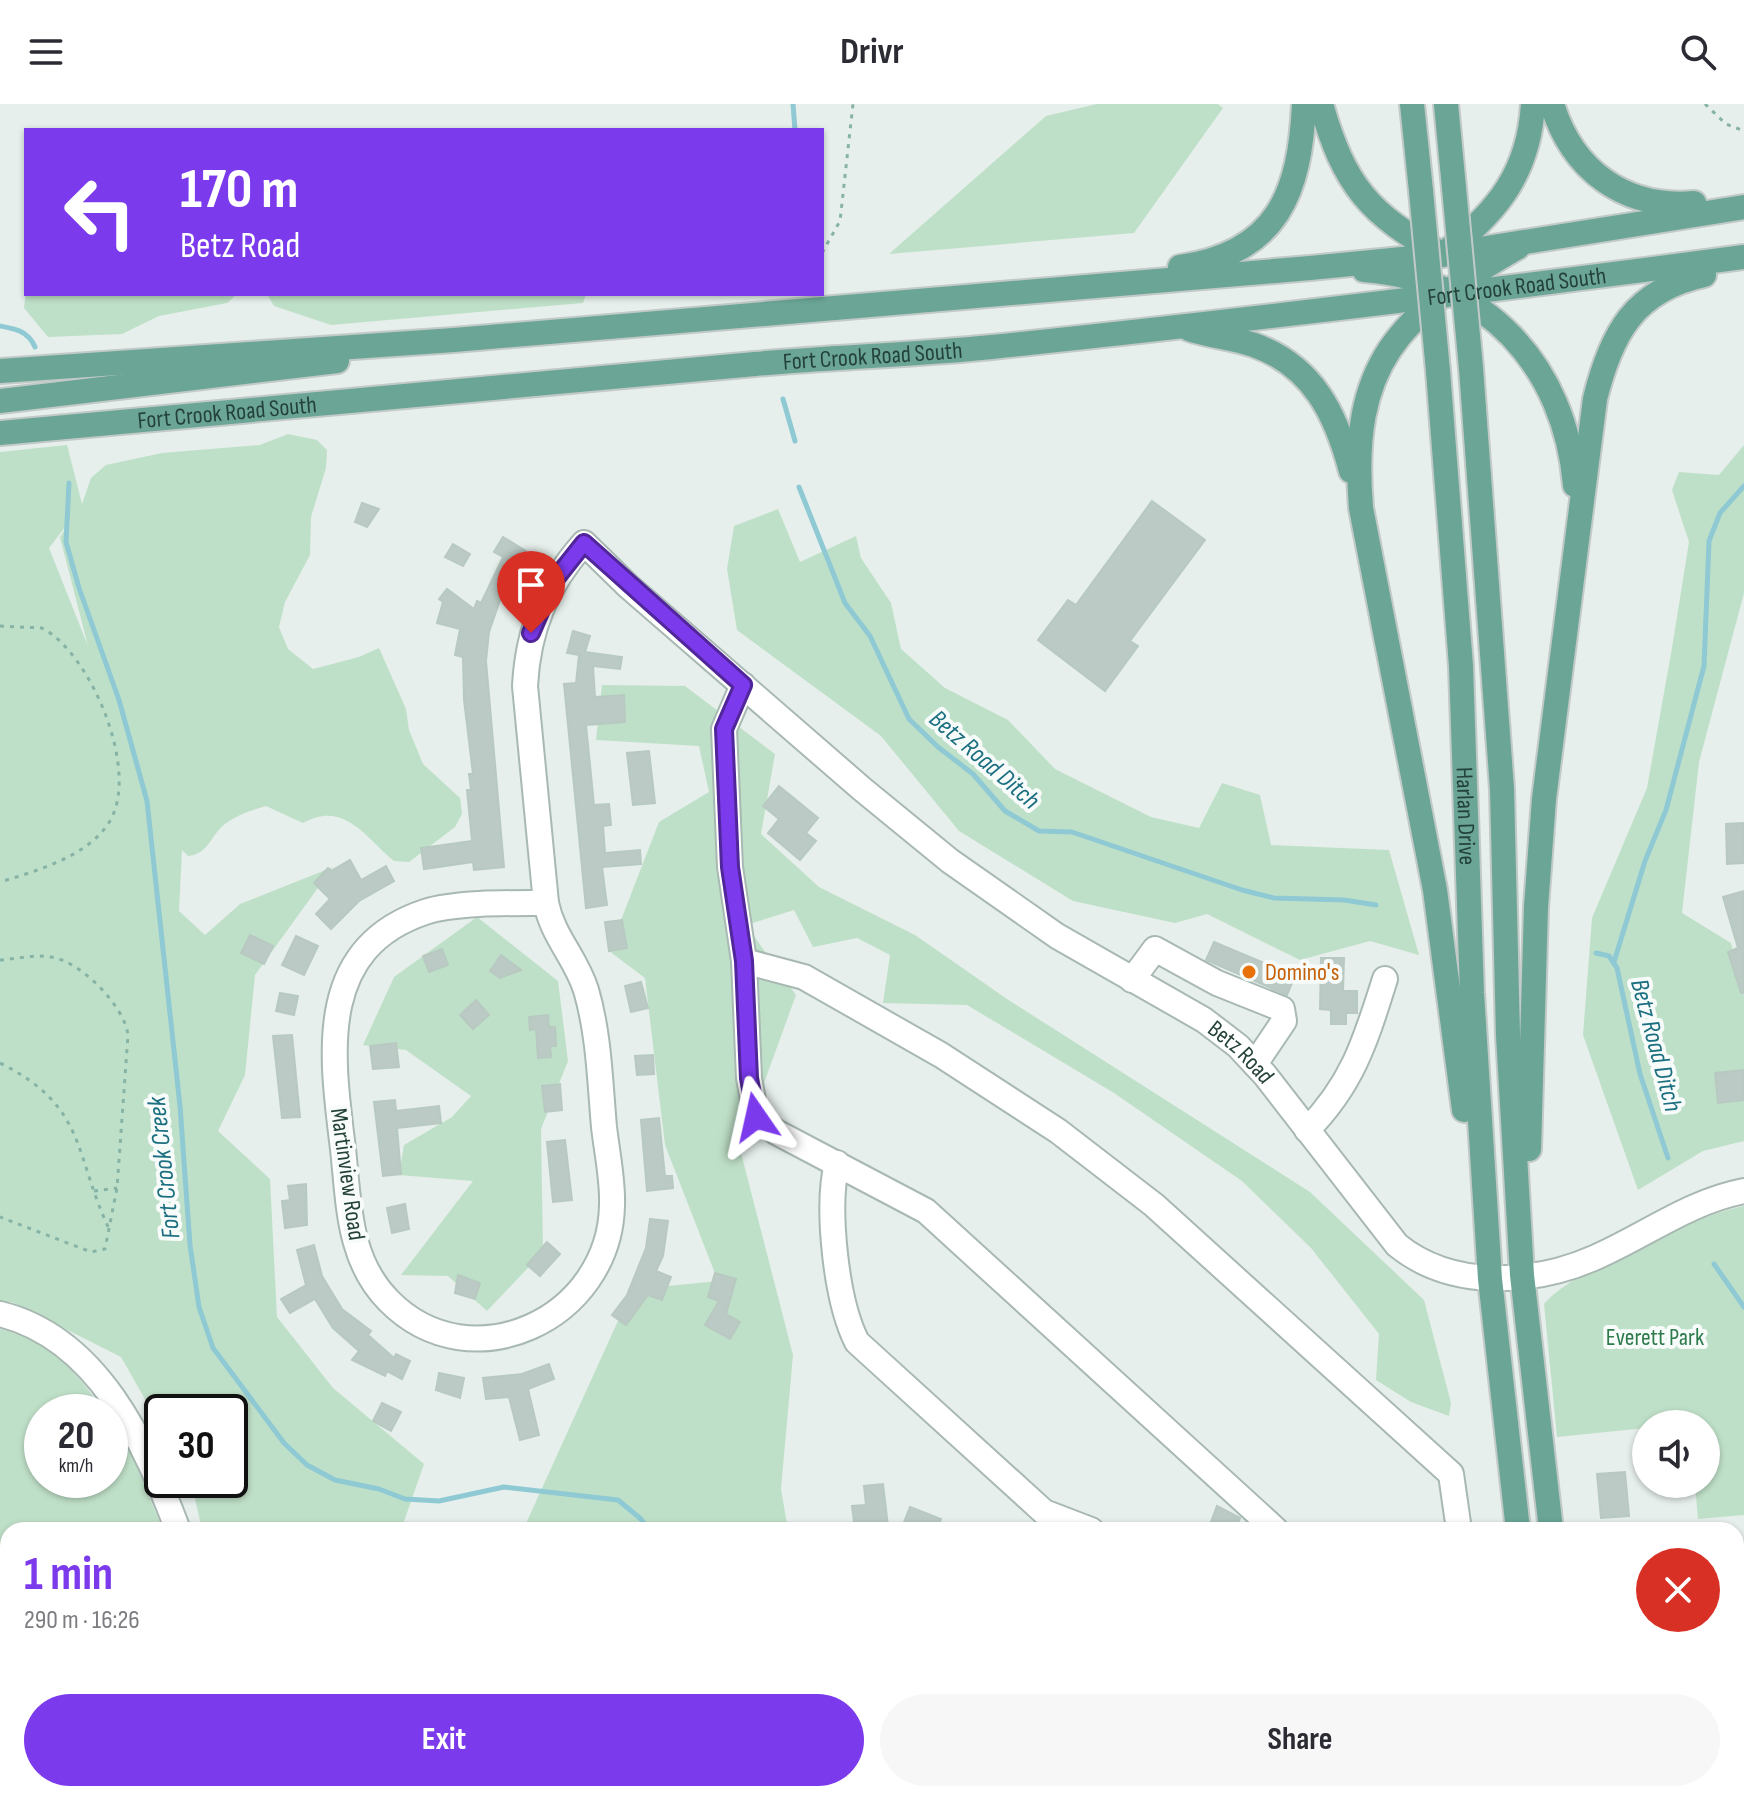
<!DOCTYPE html>
<meta charset="utf-8">
<style>
body{margin:0;font-family:"Sofia Sans Condensed",sans-serif;background:#f7f7f7;color:#2b2b33;height:100vh;display:flex;flex-direction:column;font-size:30px;white-space:nowrap}
*{box-sizing:border-box;margin:0}
p{font-size:26px;color:#7c7c81}
.icon{flex:none;width:44px;height:44px;fill:none;stroke:currentColor;stroke-width:2;stroke-linecap:round;stroke-linejoin:round}
.map{position:relative;flex:1;overflow:hidden}
.side{position:absolute;left:0px;top:1418px;width:1744px;height:280px;display:flex;flex-direction:column;background:#fff;border-radius:24px 24px 0 0;box-shadow:0 2px 6px #0004}
.side>*{flex:none}
.top-card{position:absolute;left:24px;top:24px;width:800px;height:168px;border-radius:0px;box-shadow:0 2px 6px #0004;background:#7c3aed;color:#fff;overflow:hidden}
.fabs{position:absolute;left:1632px;top:1306px;display:grid;gap:16px}
.fabs a{display:grid;place-items:center;width:88px;height:88px;border-radius:50%;background:#fff;box-shadow:0 2px 6px #0004;font-size:40px}
.speed{position:absolute;left:24px;top:1290px;display:flex;gap:16px;font-size:40px;font-weight:700;text-align:center}
.speed>*{display:grid;place-content:center;width:104px;height:104px;border-radius:50%;background:#fff;box-shadow:0 2px 6px #0004;line-height:1}
.speed small{font-size:20px;font-weight:400}
.speed .limit{border:4px solid #111;border-radius:12px;background:#fff;color:#111}
.pin{position:absolute;display:grid;place-items:center;width:68px;height:68px;color:#fff;margin:-82px -34px;border-radius:50% 50% 50% 0;rotate:-45deg;box-shadow:0 0 8px #0007}
.pin .icon{rotate:45deg}
.me{position:absolute;width:88px;margin:-44px;rotate:349deg;stroke-linejoin:round;filter:drop-shadow(0 0 6px #0008)}
.turn{display:flex;align-items:center;gap:28px;height:168px;padding:0 24px;font-size:36px}
.turn .icon{width:104px;height:104px;stroke-width:2.5}
.turn b{display:block;font-size:56px;line-height:68px}
.round{display:grid;place-items:center;flex:none;width:84px;height:84px;border-radius:42px;background:#f7f7f7}
.head{display:flex;align-items:center;justify-content:space-between;height:136px;padding:0 24px}
h1{font-size:48px;font-weight:700;line-height:60px;color:#7c3aed}
.button{display:flex;gap:16px;margin-top:auto;padding:16px 24px}
.button a{flex:1;height:92px;border-radius:48px;background:#7c3aed;color:#fff;font-size:32px;font-weight:700;line-height:92px;text-align:center}
.button a+a{background:#f7f7f7;color:#2b2b33}
header{display:flex;justify-content:space-between;align-items:center;height:104px;padding:0 24px;background:#fff;font-size:36px;font-weight:700}
.map>svg:first-child{display:block}
.green{fill:#bfe0c8;fill-rule:evenodd}
.lines{fill:none;stroke-linecap:round;stroke-linejoin:round}
.stream{stroke:#8ec9d4;stroke-width:5}
.building{fill:#bbcac4;stroke:#b8c9c2;stroke-width:2}
.minor-casing{stroke:#a8b8b2;stroke-width:28}
.major-casing{stroke:#c2cac8;stroke-width:28}
.path{stroke:#86b3a5;stroke-width:3;stroke-dasharray:4 6;stroke-linecap:butt}
.minor{stroke:#fff;stroke-width:24}
.major{stroke:#6aa596;stroke-width:24}
.major-bridge-casing{stroke:#c2cac8;stroke-width:28;stroke-linecap:butt}
.major-bridge{stroke:#6aa596;stroke-width:24}
.route-casing{stroke:#51269a;stroke-width:20}
.route{stroke:#7c3aed;stroke-width:14}
.food-dot{fill:#e8710a;stroke:#f7fbf9;stroke-width:3}
.labels{text-anchor:middle;stroke-width:8;stroke-linejoin:round;paint-order:stroke}
.street-label{font-size:24px;fill:#24423a;stroke:#f7fbf9}
.food-label{font-size:24px;fill:#c56008;stroke:#f7fbf9;text-anchor:start}
.park-label{font-size:24px;fill:#2d7a4b;stroke:#f7fbf9}
.water-label{font-size:26px;font-style:italic;fill:#1c6f80;stroke:#f7fbf9}
</style>
<header><svg class="icon" aria-label="menu" viewBox="0 0 24 24"><path d="M4 6h16M4 12h16M4 18h16"/></svg>Drivr<svg class="icon" aria-label="search" viewBox="0 0 24 24"><circle cx="10" cy="10" r="6"/><path d="M15 15l6 6"/></svg></header>
<div class="map">
<svg width="1744" height="1698" viewBox="0 0 1744 1698">
<rect width="100%" height="100%" fill="#e6efeb"/>
<g class="green">
<polygon points="1097,0 1218,0 1223,4 1134,129 889,150 1046,12"/>
<polygon points="26,185 26,190 237,190 227,199 159,212 122,230 48,233 24,204"/>
<polygon points="267,190 586,190 583,199 331,221 274,202"/>
<path d="M288,330L317,336L327,346L326,364L311,413L310,451L285,498L279,523L288,545L313,565L359,553L379,544L406,605L409,626L423,660L460,694L462,710L455,723L409,758L394,757C365,733 344,696 303,719L266,702C252,706 237,711 225,720C210,732 209,750 188,752L182,746L179,807L205,831L240,800L333,763L255,871L245,971L218,1027L270,1075L277,1213L333,1284L424,1360L401,1426H202L191,1376H230V1308H162V1325L121,1253L12,1198H0V348L67,341L82,400L91,374L106,361L162,349L260,341ZM72,414L60,433L88,542L49,444Z"/>
<polygon points="1744,341 1744,489 1699,658 1682,809 1731,839 1744,892 1744,1037 1703,1047 1638,1086 1583,931 1592,814 1647,684 1672,544 1689,438 1672,386 1679,368 1719,371"/>
<polygon points="778,405 800,458 856,432 861,454 891,499 901,545 945,584 1008,616 1055,665 1151,713 1199,724 1222,679 1260,691 1271,741 1389,746 1419,851 1370,837 1300,856 1207,810 1175,819 1073,797 959,727 881,632 737,526 727,465 734,422"/>
<polygon points="602,581 685,582 775,650 761,730 819,783 915,831 1007,895 1310,1088 1424,1196 1451,1299 1449,1312 1411,1298 1376,1276 1379,1230 1311,1144 1242,1077 1114,989 967,901 883,899 890,851 857,834 813,843 794,806 746,821 796,891 740,1045 793,1251 781,1385 788,1426 523,1426 627,1197 668,1182 718,1177 665,1041 645,874 609,847 659,718 709,688 699,642 596,636"/>
<polygon points="477,813 558,877 568,957 541,1025 543,1148 487,1207 448,1172 401,1171 473,1077 399,1071 404,1041 452,1013 471,992 406,946 363,941 394,873"/>
<path d="M1744,1102V1411L1698,1415L1695,1380H1706V1320H1646V1324L1557,1333L1544,1200C1572,1166 1698,1111 1744,1102Z"/>
<path d="M0,1225C47,1236 79,1269 104,1308H42V1376H110V1317L132,1352L163,1426H8V1454H0Z"/>
<polygon points="238,1690 335,1690 333,1698 239,1698"/>
</g>
<g class="lines">
<g class="stream">
<polyline points="793,0 795,26"/>
<path d="M0,222C16,225 28,227 35,243"/>
<polyline points="783,295 795,337"/>
<polyline points="69,379 66,438 79,484 119,596 147,697 180,1002 190,1141 199,1203 213,1244 284,1339 307,1361 335,1376 379,1385 405,1395 439,1397 504,1383 618,1396 641,1415 648,1426"/>
<polyline points="799,383 845,499 870,532 909,615 938,643 973,670 1005,707 1039,727 1072,728 1242,786 1274,794 1344,796 1376,801"/>
<polyline points="1596,849 1609,852 1617,864 1640,970 1668,1054"/>
<polyline points="1614,858 1645,757 1666,706 1704,562 1709,437 1720,409 1744,382"/>
<polyline points="1714,1160 1744,1203"/>
</g>
</g>
<g class="building">
<polygon points="1152,397 1205,436 1130,537 1138,542 1105,587 1038,536 1068,496 1076,501"/>
<polygon points="362,399 379,405 367,423 355,418"/>
<polygon points="503,433 526,447 499,499 489,528 486,557 504,763 474,766 473,758 424,765 421,744 472,737 467,686 471,686 469,670 473,670 464,596 463,553 455,551 460,525 437,519 443,498 439,495 447,485 474,505 477,497 481,499 503,453 494,448"/>
<polygon points="453,440 470,450 463,462 445,453"/>
<polygon points="573,527 590,532 585,548 622,553 620,565 593,562 595,593 624,591 625,618 586,621 594,701 609,700 611,721 603,722 605,749 640,746 641,760 602,763 607,801 586,804 564,580 576,579 579,551 567,549"/>
<polygon points="649,647 655,699 633,701 627,649"/>
<polygon points="779,682 818,714 806,729 816,737 800,756 768,729 779,715 763,702"/>
<polygon points="1744,719 1744,759 1727,760 1726,720"/>
<polygon points="350,756 361,776 386,762 394,777 359,797 331,825 316,810 330,795 314,779 328,764 331,767"/>
<polygon points="1744,787 1744,889 1741,889 1728,848 1738,844 1723,793"/>
<polygon points="622,816 627,844 609,847 605,818"/>
<polygon points="250,831 273,842 264,860 241,849"/>
<polygon points="296,832 318,842 304,871 282,861"/>
<polygon points="1214,838 1295,872 1287,891 1206,856"/>
<polygon points="442,845 448,861 429,868 423,852"/>
<polygon points="501,851 521,866 500,874 490,867"/>
<polygon points="1321,854 1344,854 1343,887 1357,887 1357,909 1346,909 1346,920 1331,920 1331,906 1320,905"/>
<polygon points="641,878 648,904 631,908 625,882"/>
<polygon points="280,889 298,892 294,911 276,907"/>
<polygon points="476,896 489,911 473,925 460,911"/>
<polygon points="548,911 549,923 555,923 556,942 550,942 551,953 538,954 536,925 530,926 529,913"/>
<polygon points="292,931 300,1013 282,1014 273,932"/>
<polygon points="396,939 399,963 373,965 370,942"/>
<polygon points="653,951 654,970 637,971 635,952"/>
<polygon points="1744,966 1744,996 1718,999 1715,969"/>
<polygon points="560,980 562,1006 545,1008 542,982"/>
<polygon points="395,996 396,1007 439,1002 441,1019 397,1024 401,1070 383,1072 374,998"/>
<polygon points="659,1014 665,1072 672,1072 673,1084 647,1087 641,1016"/>
<polygon points="565,1036 572,1096 553,1098 547,1038"/>
<polygon points="306,1080 307,1121 285,1124 282,1097 290,1096 288,1082"/>
<polygon points="405,1100 409,1125 392,1129 387,1104"/>
<polygon points="650,1115 668,1117 663,1152 656,1167 671,1173 662,1196 648,1191 626,1221 612,1211 627,1191 646,1144"/>
<polygon points="547,1138 560,1150 540,1172 527,1161"/>
<polygon points="314,1141 322,1172 342,1205 371,1227 368,1231 394,1254 396,1250 410,1257 402,1275 387,1267 385,1272 352,1256 359,1247 333,1224 315,1195 290,1209 281,1195 306,1181 297,1146"/>
<polygon points="715,1169 736,1175 726,1210 740,1218 730,1235 705,1221 719,1197 708,1193"/>
<polygon points="458,1171 480,1179 475,1195 455,1189"/>
<polygon points="549,1260 554,1275 528,1285 539,1331 520,1336 509,1293 486,1295 483,1274 522,1270"/>
<polygon points="439,1269 464,1274 460,1294 436,1286"/>
<polygon points="382,1299 401,1308 391,1327 373,1317"/>
<polygon points="1625,1368 1629,1412 1601,1414 1597,1370"/>
<polygon points="883,1380 888,1422 855,1426 852,1402 866,1401 864,1382"/>
<polygon points="1217,1402 1240,1414 1236,1426 1208,1426"/>
<polygon points="910,1403 941,1415 937,1426 901,1426"/>
</g>
<g class="lines">
<g class="minor-casing">
<g id="minor">
<polyline points="743,581 724,625 730,763 744,857 749,974 756,1013 776,1028 926,1107 1276,1426"/>
<path id="s1" d="M546,799L525,582C528,525 546,482 584,439L628,482L862,685L950,757L1057,832L1204,916L1238,942L1265,971L1397,1141C1451,1185 1532,1181 1594,1154C1645,1132 1688,1098 1744,1087"/>
<path d="M546,799C553,833 576,854 586,886C599,930 600,978 604,1023C607,1049 613,1076 612,1101C610,1215 471,1280 389,1197C348,1156 349,1100 343,1045C332,954 314,845 425,808C455,798 513,799 546,799Z"/>
<polyline points="744,857 804,873 941,951 1058,1027 1154,1101 1451,1370 1459,1426"/>
<polyline points="1132,876 1155,845 1217,879 1282,905 1284,917 1255,960"/>
<path d="M1307,1026C1353,980 1366,935 1385,875"/>
<path d="M837,1059C826,1104 836,1197 857,1238L1044,1408L1091,1426"/>
<path d="M0,1210C98,1234 145,1339 178,1426"/>
<polyline points="0,1644 8,1643"/>
<polyline points="219,1690 220,1698"/>
<polyline points="668,1690 669,1698"/>
<polyline points="920,1690 921,1698"/>
<polyline points="1267,1690 1269,1698"/>
<polyline points="456,1698 457,1690"/>
<polyline points="1354,1698 1472,1690"/>
</g>
</g>
<g class="major-casing">
<g id="major">
<path d="M1321,0C1344,81 1369,111 1442,150"/>
<polyline points="1412,0 1421,87"/>
<polyline points="1446,0 1454,84"/>
<path d="M1552,0C1572,66 1624,105 1694,99"/>
<path d="M1447,147C1498,107 1529,68 1533,0"/>
<path d="M1180,163C1278,149 1300,88 1304,0"/>
<path d="M1364,166C1486,175 1565,262 1575,381"/>
<path d="M1189,225C1210,232 1233,234 1254,241C1313,262 1336,310 1351,367"/>
<polyline points="1471,264 1502,685 1508,931 1522,1171 1551,1426"/>
<polyline points="0,267 454,236 1310,164 1443,151 1744,103"/>
<path id="s2" d="M1438,267L1461,562L1472,889L1490,1175L1518,1426"/>
<polyline points="0,297 337,257"/>
<path id="s3" d="M0,329C252,306 503,283 755,260C834,253 913,251 992,243C1243,217 1494,186 1744,153"/>
<path d="M1464,1006L1435,786L1361,404C1349,259 1398,212 1518,143"/>
<path d="M1529,1045L1536,803L1544,695L1595,295C1611,230 1634,186 1704,171"/>
<polyline points="1546,1690 1547,1698"/>
<polyline points="1581,1690 1581,1698"/>
</g>
</g>
<g class="path">
<polyline points="1705,0 1726,20 1744,27"/>
<polyline points="822,149 840,117 853,0"/>
<path d="M0,522L42,524C92,550 142,671 108,720C86,753 36,767 0,778"/>
<path d="M0,856C17,855 35,850 51,853C81,857 125,903 128,931L117,1084L105,1145L91,1148L0,1113"/>
<path d="M0,959C88,1003 73,1050 110,1127"/>
<polyline points="94,1087 117,1084"/>
</g>
<use href="#minor" class="minor"/>
<use href="#major" class="major"/>
<g class="major-bridge-casing">
<g id="major-bridge">
<polyline points="1454,84 1471,264"/>
<polyline points="1421,87 1438,267"/>
</g>
</g>
<use href="#major-bridge" class="major-bridge"/>
</g>
<g class="lines">
<g class="route-casing">
<polyline id="route" points="531,529 553,478 584,439 743,581 724,625 730,763 744,857 749,974 756,1013"/>
</g>
<use href="#route" class="route"/>
</g>
<circle class="food-dot" cx="1249" cy="868" r="8"/>
<g class="labels">
<g class="street-label">
<text dy="8" stroke="none"><textPath href="#s3" startOffset="1524">Fort Crook Road South</textPath></text>
<text dy="8" stroke="none"><textPath href="#s3" startOffset="876">Fort Crook Road South</textPath></text>
<text dy="8" stroke="none"><textPath href="#s3" startOffset="228">Fort Crook Road South</textPath></text>
<text dy="8" stroke="none"><textPath href="#s2" startOffset="446">Harlan Drive</textPath></text>
<text dy="8" stroke="none"><textPath href="#s1" startOffset="1210">Betz Road</textPath></text>
<text transform="translate(348 1070) rotate(82)" y="8">Martinview Road</text>
</g>
<g class="food-label">
<text x="1265" y="876">Domino's</text>
</g>
<g class="park-label">
<text x="1655" y="1241">Everett Park</text>
</g>
<g class="water-label">
<text transform="translate(985 655) rotate(41)" y="9">Betz Road Ditch</text>
<text transform="translate(1657 941) rotate(75)" y="9">Betz Road Ditch</text>
<text transform="translate(163 1064) rotate(-96)" y="9">Fort Crook Creek</text>
</g>
</g>
</svg>
<div class="fabs">
<a><svg class="icon" aria-label="sound" viewBox="0 0 24 24"><path d="M4 9h4l5-4v14l-5-4H4zM17 9q2 3 0 6"/></svg></a>
</div>
<div class="speed"><div>20<small>km/h</small></div><div class="limit">30</div></div>
<div class="pin" style="left:531px;top:529px;background:#d93025"><svg class="icon" aria-label="arrive" viewBox="0 0 24 24"><path d="M6 21V4h12l-3 4 3 4H6"/></svg></div>
<svg class="me" style="left:756px;top:1013px" viewBox="-20 -20 40 40"><path d="M0-17L14 15 0 8-14 15z" fill="#7c3aed" stroke="#fff" stroke-width="4"/></svg>
<div class="top-card">
<div class="turn"><svg class="icon" aria-label="left" viewBox="0 0 24 24"><path d="M17 20v-9H6M10 6l-5 5 5 5"/></svg><div><b>170 m</b>Betz Road</div></div>
</div>
<section class="side">
<div class="head"><div><h1>1 min</h1><p>290 m · 16:26</p></div><a class="round" style="background:#d93025;color:#fff"><svg class="icon" aria-label="close" viewBox="0 0 24 24"><path d="M6 6l12 12M18 6L6 18"/></svg></a></div>
<div class="button"><a>Exit</a><a>Share</a></div>
</section>
</div>
